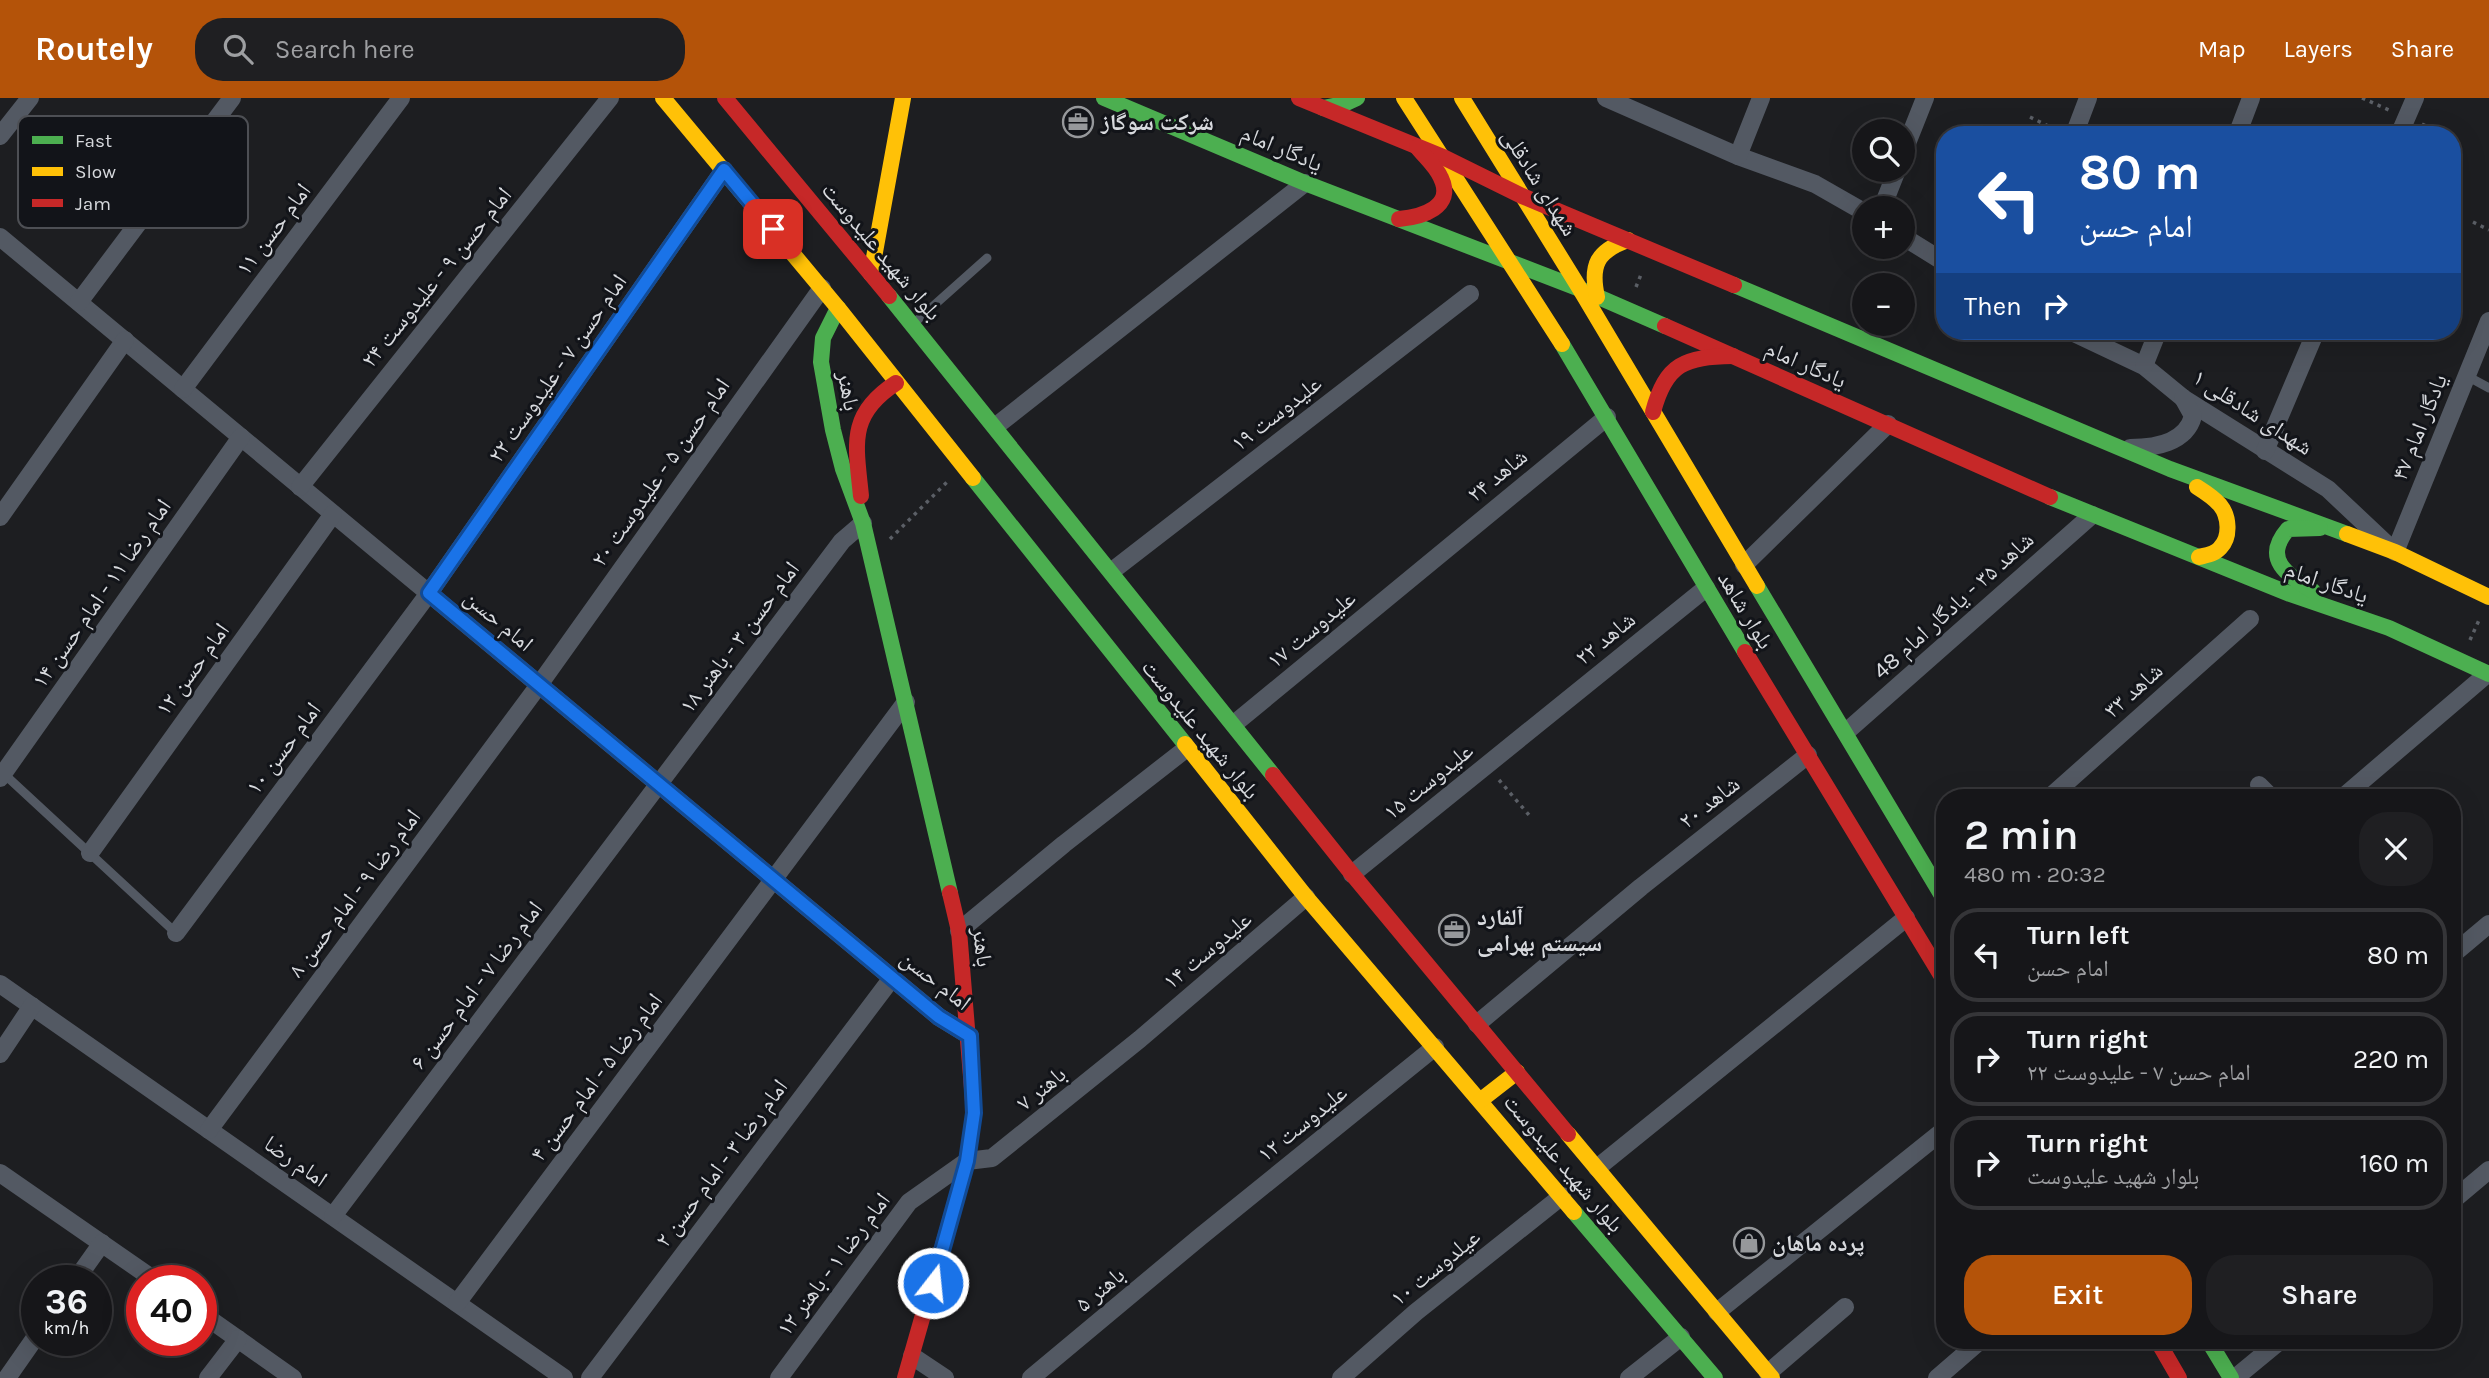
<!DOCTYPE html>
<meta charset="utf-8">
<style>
body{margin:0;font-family:Karla,"Noto Naskh Arabic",sans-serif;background:#1f1f22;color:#f1f3f6;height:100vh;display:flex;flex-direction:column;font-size:26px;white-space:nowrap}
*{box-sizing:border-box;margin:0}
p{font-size:23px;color:#9e9fa2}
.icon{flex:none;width:38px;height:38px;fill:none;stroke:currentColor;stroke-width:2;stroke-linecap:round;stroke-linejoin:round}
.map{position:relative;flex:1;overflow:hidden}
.side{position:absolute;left:1936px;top:691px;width:525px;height:560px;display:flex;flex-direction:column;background:#161619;border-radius:28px;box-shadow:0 7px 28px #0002,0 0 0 2px #353538}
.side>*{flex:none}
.hud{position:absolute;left:1936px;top:28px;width:525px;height:214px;border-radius:28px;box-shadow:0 7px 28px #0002,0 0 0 2px #353538;background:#1a4fa0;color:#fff;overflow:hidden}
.buttons{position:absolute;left:1852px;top:21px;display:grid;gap:14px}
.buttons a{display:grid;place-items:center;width:63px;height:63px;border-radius:50%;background:#161619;box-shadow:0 7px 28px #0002,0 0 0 2px #353538;font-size:35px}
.speed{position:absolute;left:21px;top:1167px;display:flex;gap:14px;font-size:35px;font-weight:700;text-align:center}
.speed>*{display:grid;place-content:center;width:91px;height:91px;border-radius:50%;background:#161619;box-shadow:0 7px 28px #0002,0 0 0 2px #353538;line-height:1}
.speed small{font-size:18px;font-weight:400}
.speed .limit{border:10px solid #d22;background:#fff;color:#111}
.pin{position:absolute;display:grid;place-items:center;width:60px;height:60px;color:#fff;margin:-30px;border-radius:14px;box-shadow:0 4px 10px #0006}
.me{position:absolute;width:77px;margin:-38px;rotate:16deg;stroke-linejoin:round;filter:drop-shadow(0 0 5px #0008)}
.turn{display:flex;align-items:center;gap:24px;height:147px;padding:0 28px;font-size:32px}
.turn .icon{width:91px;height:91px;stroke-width:2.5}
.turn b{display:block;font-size:49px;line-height:60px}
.then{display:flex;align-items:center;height:66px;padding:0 28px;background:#0003;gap:14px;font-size:26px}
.round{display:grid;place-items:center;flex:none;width:74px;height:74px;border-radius:28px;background:#1f1f22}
.summary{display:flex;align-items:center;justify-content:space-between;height:119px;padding:0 28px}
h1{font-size:42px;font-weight:600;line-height:52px}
.primary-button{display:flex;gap:14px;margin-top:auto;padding:14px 28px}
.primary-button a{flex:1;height:80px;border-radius:28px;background:#b45309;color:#fff;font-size:28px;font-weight:600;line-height:80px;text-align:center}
.primary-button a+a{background:#1f1f22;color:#f1f3f6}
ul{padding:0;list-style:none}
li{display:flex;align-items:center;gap:21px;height:94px;margin:0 14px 10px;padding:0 14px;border:4px solid #353538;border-radius:28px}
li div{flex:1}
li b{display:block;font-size:26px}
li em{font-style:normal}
header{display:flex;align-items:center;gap:42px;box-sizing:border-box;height:98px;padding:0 35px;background:#b45309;color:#fff}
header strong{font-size:33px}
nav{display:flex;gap:38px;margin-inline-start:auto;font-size:24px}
.search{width:490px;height:63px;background:#1f1f22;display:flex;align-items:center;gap:18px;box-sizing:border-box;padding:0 24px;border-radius:28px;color:#9e9fa2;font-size:26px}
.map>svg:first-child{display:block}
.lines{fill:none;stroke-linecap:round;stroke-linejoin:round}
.path{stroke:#5b5f66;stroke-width:3.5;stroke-dasharray:3.5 5;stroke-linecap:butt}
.lane{stroke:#535963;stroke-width:9}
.street{stroke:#535963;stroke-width:18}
.fast{stroke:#4caf50;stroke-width:16}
.slow{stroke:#ffc107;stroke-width:16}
.jam{stroke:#c62828;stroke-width:16}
.route-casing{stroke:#114b97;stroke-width:18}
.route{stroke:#1a73e8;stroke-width:12}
.labels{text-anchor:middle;stroke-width:6;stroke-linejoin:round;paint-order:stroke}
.poi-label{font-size:23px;font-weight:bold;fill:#d7d9dd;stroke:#121419;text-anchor:start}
.street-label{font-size:23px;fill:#d7d9dd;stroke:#121419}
.key{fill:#121419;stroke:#4d4f54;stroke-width:2}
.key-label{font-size:19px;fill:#d7d9dd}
</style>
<header>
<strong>Routely</strong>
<div class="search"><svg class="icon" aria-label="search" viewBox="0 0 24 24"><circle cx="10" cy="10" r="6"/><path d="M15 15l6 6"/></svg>Search here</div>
<nav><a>Map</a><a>Layers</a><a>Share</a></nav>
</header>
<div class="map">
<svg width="2489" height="1280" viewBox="0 0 2489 1280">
<rect width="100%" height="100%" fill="#1d1e21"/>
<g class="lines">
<g class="path">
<polyline points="2362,0 2389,12"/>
<polyline points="2030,19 2056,32"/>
<polyline points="2422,26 2445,37"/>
<polyline points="2473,124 2489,132"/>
<polyline points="1636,189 1642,174"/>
<polyline points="890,441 949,382"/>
<polyline points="2470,542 2480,520"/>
<polyline points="1499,682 1529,717"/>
</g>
<g class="lane">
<polyline points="913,226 987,160"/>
<polyline points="2467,278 2489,290"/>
<polyline points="3,675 176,835"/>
</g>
<g class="street">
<polyline points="1606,0 1738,58 1815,86 1864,114"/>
<polyline points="2074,37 2088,0"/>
<polyline points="2237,37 2251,0"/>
<polyline points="2399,37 2415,0"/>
<polyline points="0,38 30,0"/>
<polyline points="1738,58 1761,0"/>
<polyline points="1902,58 1925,0"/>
<polyline points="1882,110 1897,72"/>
<polyline points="1902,138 1944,164"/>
<polyline points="0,139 939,919 970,938"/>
<polyline points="79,204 232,0"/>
<polyline points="2070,233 2144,268 2183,300 2328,391 2395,454 2489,223"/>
<polyline points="2144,268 2158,233"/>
<polyline points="183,291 401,0"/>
<polyline points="996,328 1305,85"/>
<path d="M2130,350C2154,350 2186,345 2193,318L2183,300"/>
<polyline points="2265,353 2316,233"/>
<polyline points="300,389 610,0"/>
<polyline points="0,419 125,242"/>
<polyline points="1744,467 1888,326"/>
<polyline points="1112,473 1470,196"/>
<polyline points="1234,626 1607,319"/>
<polyline points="1846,634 2092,417"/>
<polyline points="0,680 241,339"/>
<polyline points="2259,687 2272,700"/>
<polyline points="2049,700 2250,521"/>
<polyline points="2342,700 2487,576"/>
<polyline points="90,755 333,416"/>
<polyline points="1352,776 1706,490"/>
<polyline points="959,833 1064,746 1187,650"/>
<polyline points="176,835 429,495 724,72"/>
<polyline points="2452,857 2489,826"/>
<polyline points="0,886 564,1280"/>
<polyline points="1477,926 1641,789 1808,657"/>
<polyline points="0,956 32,908"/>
<polyline points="209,1032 539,587 822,190"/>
<polyline points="1597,1070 1906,820"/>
<polyline points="0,1075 156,1183"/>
<polyline points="2452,1103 2489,1072"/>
<polyline points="333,1118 842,443 863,425"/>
<polyline points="75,1183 102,1145"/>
<polyline points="457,1205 906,604"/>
<polyline points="1717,1214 1944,1032"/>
<polyline points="201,1215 293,1280"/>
<polyline points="912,1258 945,1280"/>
<polyline points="1768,1275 1845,1209"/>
<polyline points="7,1280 37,1237"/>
<polyline points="208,1280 238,1241"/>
<polyline points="590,1280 892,880"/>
<polyline points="779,1280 909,1104 967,1063 992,1060 1140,941 1306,799"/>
<polyline points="1031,1280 1200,1139 1435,949"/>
<polyline points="1341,1280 1416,1214 1562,1098"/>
<polyline points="1629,1280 1681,1239"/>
<polyline points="1937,1280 1981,1242"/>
<polyline points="2235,1280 2281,1242"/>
</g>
<g class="fast">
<polyline points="1104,0 1305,85 1580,191 1665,228"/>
<polyline points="1323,10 1344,6 1357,0"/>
<polyline points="1734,187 2170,371 2347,436"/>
<polyline points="889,198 1273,677"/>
<polyline points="838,210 823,240 821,264 833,332 843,371 863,425 950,795"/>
<polyline points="1562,246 1745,554"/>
<polyline points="973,380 1185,646"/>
<polyline points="2050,399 2290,496 2389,530 2489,576"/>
<polyline points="1757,488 1944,801"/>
<path d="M2313,493C2287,477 2262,461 2288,431L2320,430"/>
<polyline points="1574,1114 1715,1280"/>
<polyline points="2208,1242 2231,1280"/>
</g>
<g class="slow">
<polyline points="663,0 838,210 973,380"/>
<polyline points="1404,0 1562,246"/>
<polyline points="1462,0 1580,191 1757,488"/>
<polyline points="871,176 903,0"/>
<path d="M1597,199C1590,167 1597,153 1628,142"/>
<path d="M2197,389C2205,394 2214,400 2220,407C2229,418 2231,439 2220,450C2215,456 2207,457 2199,459"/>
<polyline points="2347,436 2395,454 2489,499"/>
<polyline points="1185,646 1306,799 1574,1114"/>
<polyline points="1481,1002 1517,974"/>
<polyline points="1568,1036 1772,1280"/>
</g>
<g class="jam">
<polyline points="725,0 889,198"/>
<polyline points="1299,0 1443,59 1522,98 1734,187"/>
<path d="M1399,121C1422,119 1455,109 1441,80C1436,68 1425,59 1417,49"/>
<polyline points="1665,228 2050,399"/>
<path d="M1653,314C1666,265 1685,259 1733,258"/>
<path d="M861,398C856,347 847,317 896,285"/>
<polyline points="1745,554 1944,882"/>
<polyline points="1273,677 1352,776 1568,1036"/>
<polyline points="2157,1242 2179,1280"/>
<polyline points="905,1280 967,1063 974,1015 959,833 950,795"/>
</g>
</g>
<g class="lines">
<g class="route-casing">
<polyline id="route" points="773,131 724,72 429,495 939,919 970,938 974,1015 967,1063 933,1185"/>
</g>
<use href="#route" class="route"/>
</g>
<defs>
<g id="office-ring" transform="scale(1.575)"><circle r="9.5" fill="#121419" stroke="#96989b" stroke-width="1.5"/><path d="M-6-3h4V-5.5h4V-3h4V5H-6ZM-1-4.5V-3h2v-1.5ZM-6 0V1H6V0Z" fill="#96989b"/></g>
<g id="shop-ring" transform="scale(1.575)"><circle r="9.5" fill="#121419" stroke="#96989b" stroke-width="1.5"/><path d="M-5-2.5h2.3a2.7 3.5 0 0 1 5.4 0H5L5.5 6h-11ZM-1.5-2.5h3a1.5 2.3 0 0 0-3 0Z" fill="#96989b"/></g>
</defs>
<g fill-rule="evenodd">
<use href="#office-ring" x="1078" y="24"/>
<use href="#office-ring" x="1454" y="832"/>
<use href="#shop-ring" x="1749" y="1145"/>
</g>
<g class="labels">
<g class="poi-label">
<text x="1101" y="32">شرکت سوگاز</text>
<text x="1477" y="827">آلفارد<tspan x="1477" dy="26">سیستم بهرامی</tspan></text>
<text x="1772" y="1153">پرده ماهان</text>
</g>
<g class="street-label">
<text transform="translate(1282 50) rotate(23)" y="8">یادگار امام</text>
<text transform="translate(1540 84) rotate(58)" y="8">شهدای شادقلی</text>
<text transform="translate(273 131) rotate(-53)" y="8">امام حسن ۱۱</text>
<text transform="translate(882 153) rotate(50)" y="8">بلوار شهید علیدوست</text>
<text transform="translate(436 179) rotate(-51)" y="8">امام حسن ۹ - علیدوست ۲۴</text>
<text transform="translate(1806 266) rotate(24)" y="8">یادگار امام</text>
<text transform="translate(557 270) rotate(-55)" y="8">امام حسن ۷ - علیدوست ۲۲</text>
<text transform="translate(849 293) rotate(80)" y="8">باهنر</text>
<text transform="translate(2253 314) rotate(33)" y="8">شهدای شادقلی ۱</text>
<text transform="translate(1276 315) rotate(-38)" y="8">علیدوست ۱۹</text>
<text transform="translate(2419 329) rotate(-68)" y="8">یادگار امام ۴۷</text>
<text transform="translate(660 374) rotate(-55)" y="8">امام حسن ۵ - علیدوست ۲۰</text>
<text transform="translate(1497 377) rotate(-39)" y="8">شاهد ۲۴</text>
<text transform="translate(2327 484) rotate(19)" y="8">یادگار امام</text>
<text transform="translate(101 495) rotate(-55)" y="8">امام رضا ۱۱ - امام حسن ۱۴</text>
<text transform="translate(1953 507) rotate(-42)" y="8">شاهد ۳۵ - یادگار امام 48</text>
<text transform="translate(1746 512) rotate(59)" y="8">بلوار شاهد</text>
<text transform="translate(499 522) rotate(40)" y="8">امام حسن</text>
<text transform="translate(1311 531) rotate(-40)" y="8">علیدوست ۱۷</text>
<text transform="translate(739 539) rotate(-53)" y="8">امام حسن ۳ - باهنر ۱۸</text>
<text transform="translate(1605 540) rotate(-39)" y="8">شاهد ۲۲</text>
<text transform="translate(192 571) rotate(-54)" y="8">امام حسن ۱۲</text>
<text transform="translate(2133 592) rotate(-42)" y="8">شاهد ۳۳</text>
<text transform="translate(1201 631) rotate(51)" y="8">بلوار شهید علیدوست</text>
<text transform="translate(283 650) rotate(-53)" y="8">امام حسن ۱۰</text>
<text transform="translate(1428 683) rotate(-39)" y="8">علیدوست ۱۵</text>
<text transform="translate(1709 704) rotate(-38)" y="8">شاهد ۲۰</text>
<text transform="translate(354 795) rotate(-53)" y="8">امام رضا ۹ - امام حسن ۸</text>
<text transform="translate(983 849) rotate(83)" y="8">باهنر</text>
<text transform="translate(1207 852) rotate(-40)" y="8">علیدوست ۱۴</text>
<text transform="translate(936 882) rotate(38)" y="8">امام حسن</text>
<text transform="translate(476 887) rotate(-53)" y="8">امام رضا ۷ - امام حسن ۶</text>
<text transform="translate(596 979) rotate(-53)" y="8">امام رضا ۵ - امام حسن ۴</text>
<text transform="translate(1041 990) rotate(-39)" y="8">باهنر ۷</text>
<text transform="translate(1302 1025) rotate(-39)" y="8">علیدوست ۱۲</text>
<text transform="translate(296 1063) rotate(35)" y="8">امام رضا</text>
<text transform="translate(721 1065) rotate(-53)" y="8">امام رضا ۳ - امام حسن ۲</text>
<text transform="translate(1564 1065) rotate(50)" y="8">بلوار شهید علیدوست</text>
<text transform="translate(833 1166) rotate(-53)" y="8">امام رضا ۱ - باهنر ۱۲</text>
<text transform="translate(1435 1169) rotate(-39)" y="8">عیلدوست ۱۰</text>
<text transform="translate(1100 1191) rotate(-40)" y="8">باهنر ۵</text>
</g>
</g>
<rect x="18" y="18" width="230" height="112" rx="10" class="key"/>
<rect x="32" y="38" width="31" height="8" fill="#4caf50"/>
<rect x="32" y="69" width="31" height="9" fill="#ffc107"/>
<rect x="32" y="101" width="31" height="8" fill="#c62828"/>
<g class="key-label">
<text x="75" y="49">Fast</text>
<text x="75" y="80">Slow</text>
<text x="75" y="112">Jam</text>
</g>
</svg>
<div class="buttons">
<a><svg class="icon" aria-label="search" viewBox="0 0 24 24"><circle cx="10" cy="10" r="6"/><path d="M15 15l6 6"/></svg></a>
<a>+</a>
<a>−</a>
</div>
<div class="speed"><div>36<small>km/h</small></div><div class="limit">40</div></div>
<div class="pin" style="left:773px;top:131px;background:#d93025"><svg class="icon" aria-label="arrive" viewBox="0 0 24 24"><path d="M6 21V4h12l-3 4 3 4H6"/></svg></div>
<svg class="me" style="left:933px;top:1185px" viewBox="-20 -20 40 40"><circle r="17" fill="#1a73e8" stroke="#fff" stroke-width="3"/><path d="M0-11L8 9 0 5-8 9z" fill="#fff"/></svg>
<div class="hud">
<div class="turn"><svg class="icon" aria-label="left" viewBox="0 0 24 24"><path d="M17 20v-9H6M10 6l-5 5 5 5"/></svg><div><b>80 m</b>امام حسن</div></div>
<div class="then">Then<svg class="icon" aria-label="right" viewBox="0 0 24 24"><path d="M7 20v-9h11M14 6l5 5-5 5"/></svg></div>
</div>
<section class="side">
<div class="summary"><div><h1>2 min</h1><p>480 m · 20:32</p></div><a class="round"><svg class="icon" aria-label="close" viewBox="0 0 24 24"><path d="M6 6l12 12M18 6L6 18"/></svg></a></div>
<ul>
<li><svg class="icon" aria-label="left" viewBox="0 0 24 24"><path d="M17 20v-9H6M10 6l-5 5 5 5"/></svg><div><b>Turn left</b><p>امام حسن</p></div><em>80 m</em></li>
<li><svg class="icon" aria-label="right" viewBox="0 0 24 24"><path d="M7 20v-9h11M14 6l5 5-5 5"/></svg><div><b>Turn right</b><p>امام حسن ۷ - علیدوست ۲۲</p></div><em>220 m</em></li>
<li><svg class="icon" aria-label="right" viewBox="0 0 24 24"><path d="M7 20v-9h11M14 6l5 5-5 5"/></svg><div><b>Turn right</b><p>بلوار شهید علیدوست</p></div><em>160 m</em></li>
</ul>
<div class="primary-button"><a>Exit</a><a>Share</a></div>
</section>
</div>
